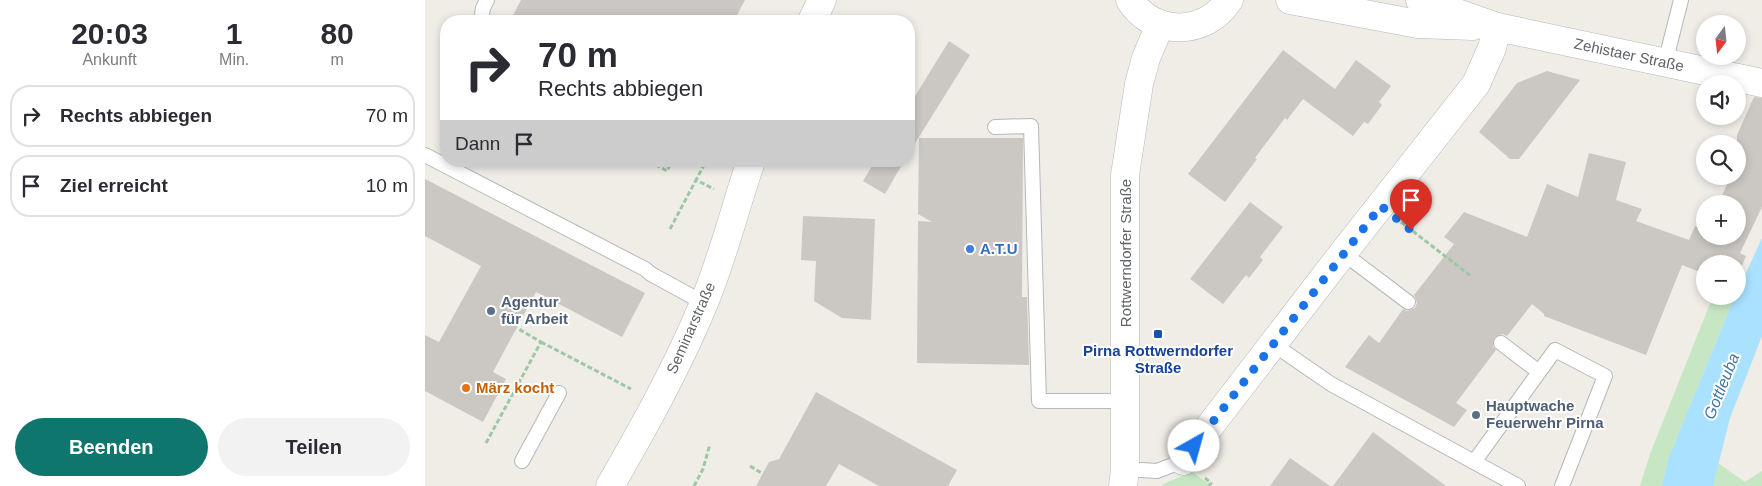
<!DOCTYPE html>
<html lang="de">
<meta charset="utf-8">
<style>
body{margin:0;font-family:Helvetica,sans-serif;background:#f2f2f3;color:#2b2b33;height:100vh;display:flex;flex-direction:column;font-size:19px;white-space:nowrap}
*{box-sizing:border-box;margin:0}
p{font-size:16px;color:#7c7c81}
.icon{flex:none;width:28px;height:28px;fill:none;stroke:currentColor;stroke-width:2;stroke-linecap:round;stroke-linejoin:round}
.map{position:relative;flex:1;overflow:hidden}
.details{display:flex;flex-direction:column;background:#fff;width:425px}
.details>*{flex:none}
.top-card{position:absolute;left:15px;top:15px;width:475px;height:152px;border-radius:20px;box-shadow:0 2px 8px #0003;background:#fff;color:#2b2b33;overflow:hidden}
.needle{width:32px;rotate:195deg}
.controls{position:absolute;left:1271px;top:15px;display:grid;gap:10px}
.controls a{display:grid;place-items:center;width:50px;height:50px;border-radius:50%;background:#fff;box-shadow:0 2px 8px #0003;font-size:25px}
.pin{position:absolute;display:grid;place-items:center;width:42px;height:42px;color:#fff;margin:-51px -21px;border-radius:50% 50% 50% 0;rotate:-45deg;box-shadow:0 0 5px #0007}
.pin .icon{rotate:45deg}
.me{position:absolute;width:55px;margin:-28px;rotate:38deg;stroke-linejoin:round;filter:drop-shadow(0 0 4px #0008)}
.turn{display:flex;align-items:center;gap:18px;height:105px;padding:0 15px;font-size:22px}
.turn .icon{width:65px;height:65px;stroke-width:2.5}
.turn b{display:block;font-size:35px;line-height:42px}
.then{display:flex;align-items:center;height:48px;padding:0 15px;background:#0003;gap:10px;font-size:19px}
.eta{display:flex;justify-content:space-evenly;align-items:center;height:85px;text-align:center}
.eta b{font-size:30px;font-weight:700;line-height:35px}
.action{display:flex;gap:10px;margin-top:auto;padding:10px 15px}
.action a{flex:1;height:58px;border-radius:30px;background:#0f766e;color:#fff;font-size:20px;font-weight:700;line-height:58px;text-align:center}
.action a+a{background:#f2f2f3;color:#2b2b33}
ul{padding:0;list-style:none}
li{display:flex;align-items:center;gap:15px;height:62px;margin:0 10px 8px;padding:0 5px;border:2px solid #e1e1e2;border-radius:20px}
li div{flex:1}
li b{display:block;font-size:19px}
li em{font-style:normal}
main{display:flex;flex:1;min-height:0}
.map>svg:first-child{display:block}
.green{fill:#c7e7c4}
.water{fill:#a9e1ff}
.building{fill:#cbc8c3}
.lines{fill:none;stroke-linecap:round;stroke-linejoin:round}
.lane-casing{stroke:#b4b8bb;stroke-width:16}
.street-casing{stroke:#b4b8bb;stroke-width:29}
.secondary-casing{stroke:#b3b7bb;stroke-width:29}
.path{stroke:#9dc8a6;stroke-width:3;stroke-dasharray:5 2.5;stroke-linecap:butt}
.lane{stroke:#fff;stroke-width:14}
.street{stroke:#fff;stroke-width:28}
.secondary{stroke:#fff;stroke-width:28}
.route{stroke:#1a73e8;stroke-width:9;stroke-dasharray:0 16.2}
.shop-dot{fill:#3f7fe0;stroke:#fff;stroke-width:2}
.service-dot{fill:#5c6f8a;stroke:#fff;stroke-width:2}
.transit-dot{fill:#1a4fb4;stroke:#fff;stroke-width:2}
.food-dot{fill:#e8710a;stroke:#fff;stroke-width:2}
.labels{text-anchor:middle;stroke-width:4;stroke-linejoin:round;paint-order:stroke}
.street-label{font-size:15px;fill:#5e6367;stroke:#fff}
.shop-label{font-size:15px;font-weight:bold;fill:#366cbe;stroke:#fff;text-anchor:start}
.service-label{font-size:15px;font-weight:bold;fill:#4e5e75;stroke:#fff;text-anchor:start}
.transit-label{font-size:15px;font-weight:bold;fill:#164399;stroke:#fff}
.food-label{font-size:15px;font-weight:bold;fill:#c56008;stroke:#fff;text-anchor:start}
.water-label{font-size:16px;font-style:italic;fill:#3e77a0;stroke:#fff}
</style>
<main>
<section class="details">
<div class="eta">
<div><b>20:03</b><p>Ankunft</p></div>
<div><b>1</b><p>Min.</p></div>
<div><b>80</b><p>m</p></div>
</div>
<ul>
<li><svg class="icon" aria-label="right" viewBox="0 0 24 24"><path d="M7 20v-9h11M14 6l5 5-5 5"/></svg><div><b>Rechts abbiegen</b></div><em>70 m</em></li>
<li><svg class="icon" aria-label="arrive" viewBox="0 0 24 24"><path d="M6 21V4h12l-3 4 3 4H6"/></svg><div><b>Ziel erreicht</b></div><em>10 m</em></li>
</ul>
<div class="action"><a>Beenden</a><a>Teilen</a></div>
</section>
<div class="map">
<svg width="1337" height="486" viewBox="0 0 1337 486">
<rect width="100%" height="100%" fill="#f0ede7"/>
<g class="green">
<polygon points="1288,296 1310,296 1243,459 1237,486 1215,486 1225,454"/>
<polygon points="1293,463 1320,482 1337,471 1337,486 1288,486"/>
<polygon points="767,472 784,484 782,486 737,486 738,484"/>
</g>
<polygon class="water" points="1337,238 1337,336 1305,418 1288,486 1237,486 1243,459 1310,296 1312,296 1313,291"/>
<g class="building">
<polygon points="96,0 320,0 309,21 85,21"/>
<polygon points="524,41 545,55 484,153 484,106"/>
<polygon points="858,50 910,89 931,60 966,86 954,102 957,105 943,124 939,122 928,136 878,99 862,120 860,118 830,158 832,159 800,202 763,174"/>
<polygon points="1122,71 1155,80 1094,159 1085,159 1054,132 1092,83"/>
<polygon points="1329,97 1337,98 1337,207 1315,253 1321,256 1312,278 1312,264 1280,264 1280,274 1257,265 1221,355 1119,316 1119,314 1107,304 1082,336 1077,334 1069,338 1068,346 1071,350 1031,403 1042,410 1029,427 920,367 944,335 954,343 978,309 982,311 990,308 992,303 989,295 1029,244 1019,237 1039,212 1102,237 1122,184 1153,197 1164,153 1201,162 1191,200 1217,209 1211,221 1264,240 1270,226 1280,230 1280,236 1312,236 1312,204 1293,204 1306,176 1312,176 1312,135"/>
<polygon points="494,138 598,138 597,297 602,297 604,365 492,363 493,221 507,222 493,214"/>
<polygon points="450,161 479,161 460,194 438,181"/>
<polygon points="0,179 220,293 197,337 111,292 68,372 81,379 58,422 0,391 0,335 14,342 56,266 0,236"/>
<polygon points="825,202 858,227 835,257 838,260 824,278 821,275 798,304 765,279"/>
<polygon points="378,216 450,219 446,320 417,318 389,301 391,261 376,260"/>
<polygon points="391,392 532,470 523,486 454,486 414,464 401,486 331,486 344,462 354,459"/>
<polygon points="948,432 1021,486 908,486"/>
<polygon points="865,458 905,486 845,486"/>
</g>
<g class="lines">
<g class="lane-casing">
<g id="lane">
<polyline points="56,21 58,8 62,0"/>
<polyline points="1240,63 1256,0"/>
<polyline points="570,127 606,126 614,401 701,401"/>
<polyline points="0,155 220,269 226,274 279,303"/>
<polyline points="918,253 983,302"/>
<polyline points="1076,343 1114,372"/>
<polyline points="848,344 906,384 1093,486"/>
<polyline points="97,461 134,393"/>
<polyline points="1049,462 1130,350 1180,376 1137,486"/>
<polyline points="700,469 732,471 758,461"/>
</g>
</g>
<g class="street-casing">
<g id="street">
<polyline points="387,21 397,0"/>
<polyline points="758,461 918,253 1051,84 1067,48 1072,27"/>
<path d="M185,486C219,427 253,366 279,303C298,257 310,208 326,161"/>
</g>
</g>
<g class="secondary-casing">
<g id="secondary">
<path d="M705,0C728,37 781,36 804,0"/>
<polyline points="865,0 993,24 1048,26"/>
<polyline points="995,0 1072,27 1337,83"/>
<polyline points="698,486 700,469 700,175 714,84 721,58 735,25"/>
</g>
</g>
<g class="path">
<polyline points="224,161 242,171 247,161"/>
<polyline points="269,161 278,167 271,180 289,189"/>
<polyline points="976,222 1047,277"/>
<polyline points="245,229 271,180"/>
<polyline points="116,342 206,389"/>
<polyline points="61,443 116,342 92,328"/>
<polyline points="325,466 338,474"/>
<polyline points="780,478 786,483 784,486"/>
<polyline points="269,486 278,469 285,444"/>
</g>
<use href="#lane" class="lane"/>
<use href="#street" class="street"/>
<use href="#secondary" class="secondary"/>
</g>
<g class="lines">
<polyline class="route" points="769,446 956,206 986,230"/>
</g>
<circle class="shop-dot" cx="545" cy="249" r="5"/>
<g class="service-dot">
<circle cx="66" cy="311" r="5"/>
<circle cx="1051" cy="415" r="5"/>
</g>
<rect class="transit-dot" x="728" y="329" width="10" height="10" rx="2.5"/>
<circle class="food-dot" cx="41" cy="388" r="5"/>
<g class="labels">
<g class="street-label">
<text transform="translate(1204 55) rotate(12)" y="5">Zehistaer Straße</text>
<text transform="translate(701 253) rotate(-90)" y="5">Rottwerndorfer Straße</text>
<text transform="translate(266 328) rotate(-66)" y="5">Seminarstraße</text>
</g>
<g class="shop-label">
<text x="555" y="254">A.T.U</text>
</g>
<g class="service-label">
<text x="76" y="307">Agentur<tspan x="76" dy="17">für Arbeit</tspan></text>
<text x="1061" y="411">Hauptwache<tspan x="1061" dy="17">Feuerwehr Pirna</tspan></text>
</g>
<g class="transit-label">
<text x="733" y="356">Pirna Rottwerndorfer<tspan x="733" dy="17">Straße</tspan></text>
</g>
<g class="food-label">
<text x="51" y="393">März kocht</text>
</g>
<g class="water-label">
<text transform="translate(1296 386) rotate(-68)" y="6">Gottleuba</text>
</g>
</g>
</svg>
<div class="controls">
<a><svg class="needle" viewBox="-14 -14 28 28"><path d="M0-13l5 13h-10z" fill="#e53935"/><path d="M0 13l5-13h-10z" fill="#7c7c81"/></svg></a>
<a><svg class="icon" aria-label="sound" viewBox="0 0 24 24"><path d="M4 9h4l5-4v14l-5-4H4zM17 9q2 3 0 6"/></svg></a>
<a><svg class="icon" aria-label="search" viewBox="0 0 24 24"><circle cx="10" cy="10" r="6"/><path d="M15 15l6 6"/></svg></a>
<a>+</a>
<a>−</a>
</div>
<div class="pin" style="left:986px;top:230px;background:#d93025"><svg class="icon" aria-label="arrive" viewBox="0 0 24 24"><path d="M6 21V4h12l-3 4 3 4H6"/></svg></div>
<svg class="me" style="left:769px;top:446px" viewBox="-20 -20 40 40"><circle r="19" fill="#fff"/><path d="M0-13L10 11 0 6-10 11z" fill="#1a73e8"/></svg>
<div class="top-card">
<div class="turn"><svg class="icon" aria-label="right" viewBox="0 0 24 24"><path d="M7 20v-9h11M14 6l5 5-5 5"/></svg><div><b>70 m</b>Rechts abbiegen</div></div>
<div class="then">Dann<svg class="icon" aria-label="arrive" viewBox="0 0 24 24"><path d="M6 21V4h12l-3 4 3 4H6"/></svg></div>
</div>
</div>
</main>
